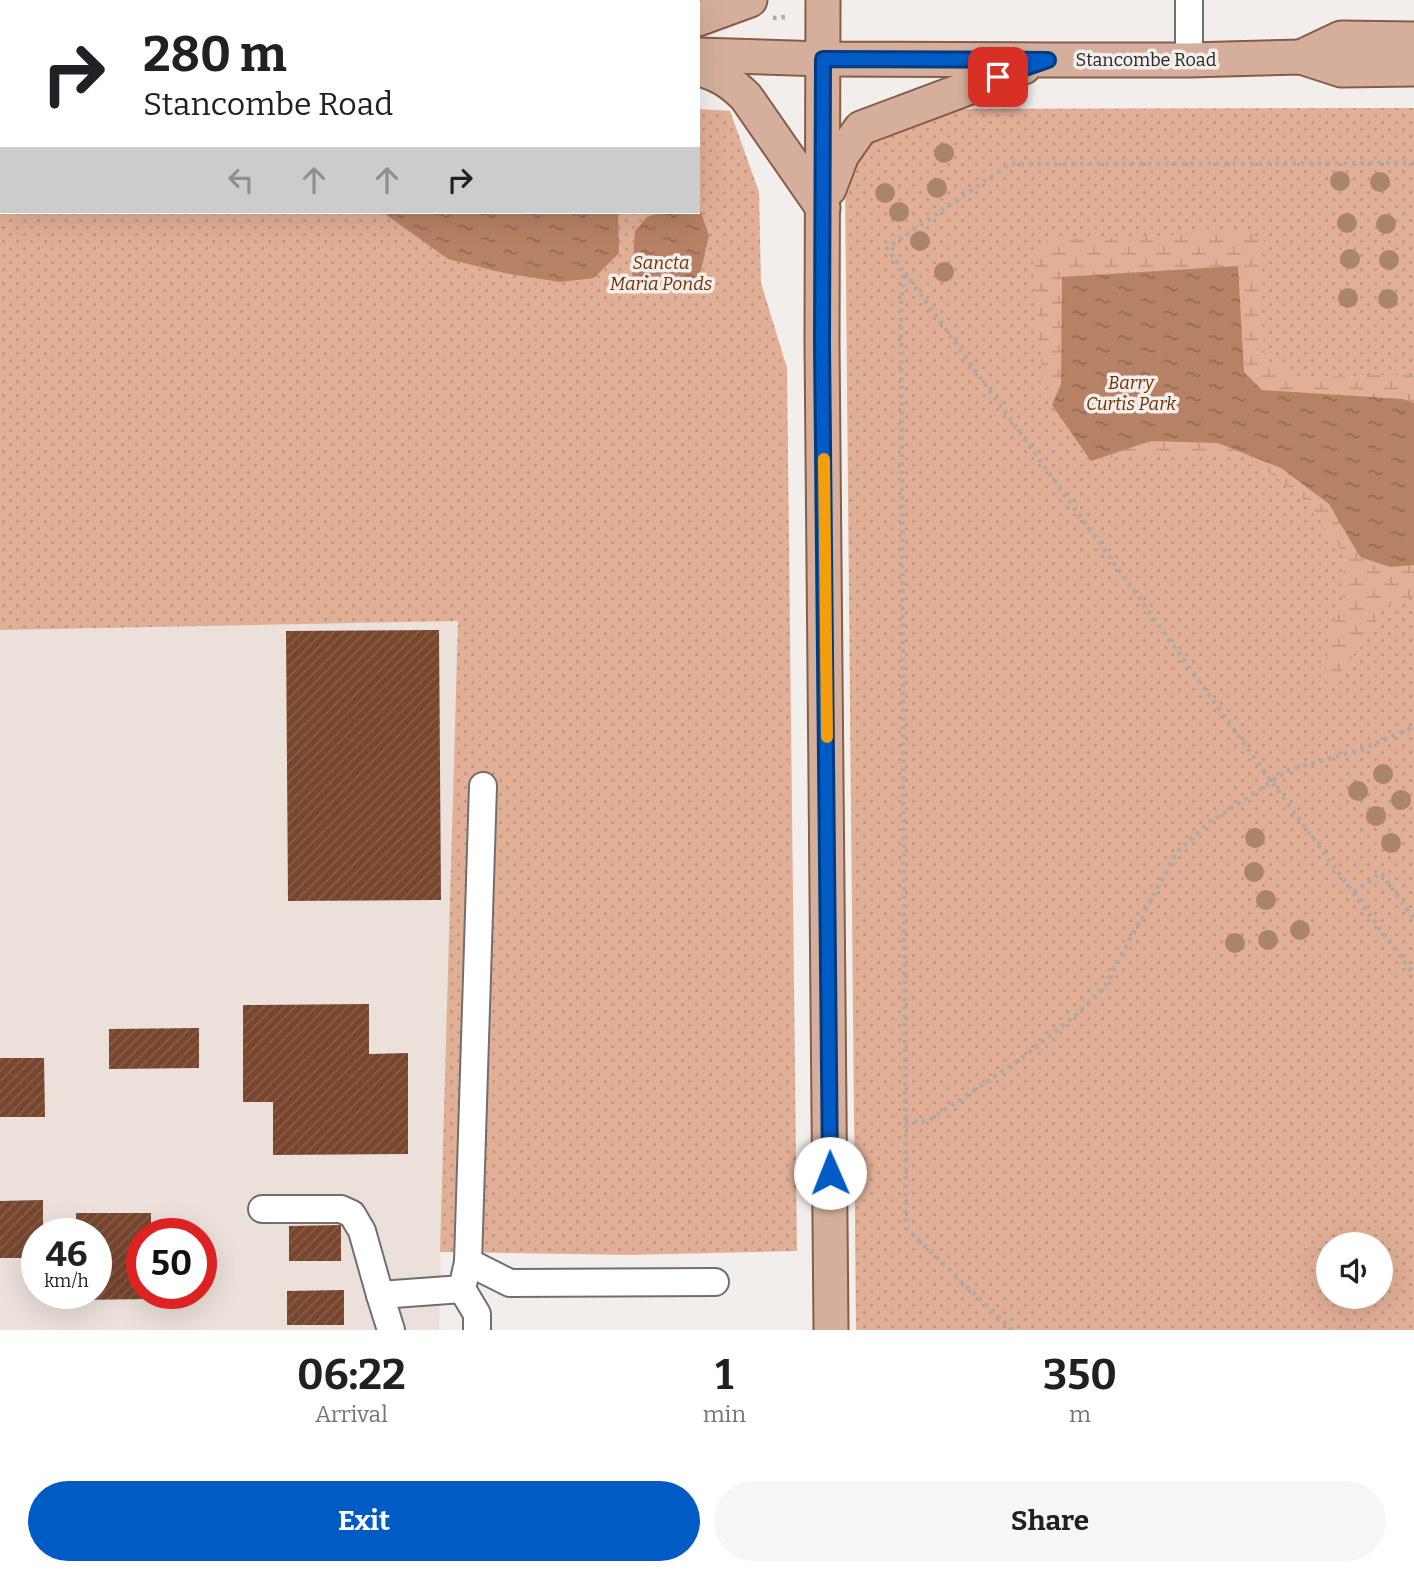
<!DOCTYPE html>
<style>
body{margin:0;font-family:Bitter,serif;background:#f6f6f6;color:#202124;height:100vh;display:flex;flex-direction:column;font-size:26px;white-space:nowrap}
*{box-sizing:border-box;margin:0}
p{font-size:23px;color:#757577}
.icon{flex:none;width:38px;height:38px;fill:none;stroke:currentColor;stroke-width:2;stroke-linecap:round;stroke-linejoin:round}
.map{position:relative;height:1330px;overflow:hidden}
.drawer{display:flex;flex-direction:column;background:#fff;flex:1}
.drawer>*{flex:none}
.top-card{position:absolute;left:0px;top:0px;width:700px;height:214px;box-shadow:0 7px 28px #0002;background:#fff;color:#202124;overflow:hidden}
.tools{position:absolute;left:1316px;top:1232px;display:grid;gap:14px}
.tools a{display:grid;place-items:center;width:77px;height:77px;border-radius:50%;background:#fff;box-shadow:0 7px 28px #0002;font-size:35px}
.speed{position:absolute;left:21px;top:1218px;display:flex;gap:14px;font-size:35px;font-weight:700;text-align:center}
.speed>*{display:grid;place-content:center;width:91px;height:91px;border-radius:50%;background:#fff;box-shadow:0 7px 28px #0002;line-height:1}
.speed small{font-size:18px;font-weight:400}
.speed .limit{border:10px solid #d22;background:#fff;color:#111}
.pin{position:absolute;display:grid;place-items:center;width:60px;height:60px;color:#fff;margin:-30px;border-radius:14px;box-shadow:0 4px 10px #0006}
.me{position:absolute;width:77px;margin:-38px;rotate:359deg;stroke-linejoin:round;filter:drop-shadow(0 0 5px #0008)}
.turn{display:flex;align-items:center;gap:24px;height:147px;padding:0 28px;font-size:32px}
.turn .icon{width:91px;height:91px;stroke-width:2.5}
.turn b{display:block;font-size:49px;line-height:60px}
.lanes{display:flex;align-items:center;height:66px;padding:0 28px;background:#0003;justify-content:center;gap:35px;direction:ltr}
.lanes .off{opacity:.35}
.eta{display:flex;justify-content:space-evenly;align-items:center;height:119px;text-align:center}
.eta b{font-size:42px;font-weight:700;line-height:49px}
.cta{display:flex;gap:14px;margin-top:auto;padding:14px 28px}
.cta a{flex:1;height:80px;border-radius:42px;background:#005bc4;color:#fff;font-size:28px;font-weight:700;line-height:80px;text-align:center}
.cta a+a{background:#f6f6f6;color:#202124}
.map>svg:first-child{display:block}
.built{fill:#ebe0da;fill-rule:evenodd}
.green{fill:url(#green-dots);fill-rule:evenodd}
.wetland{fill:url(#wetland-marsh)}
.water{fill:url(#water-ripples)}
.building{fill:url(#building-hatch)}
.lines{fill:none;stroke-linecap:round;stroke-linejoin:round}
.minor-casing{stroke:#716e6d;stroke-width:30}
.major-casing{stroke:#865d47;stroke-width:37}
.path{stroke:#adaba9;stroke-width:4.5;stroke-dasharray:3.5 5;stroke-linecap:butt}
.minor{stroke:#fff;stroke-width:26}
.major{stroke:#d5af9c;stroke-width:33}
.tree{fill:#ab856a}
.route-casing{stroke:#003b7f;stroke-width:18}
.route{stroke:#005bc4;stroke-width:12}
.slow{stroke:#f59e0b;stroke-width:12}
.labels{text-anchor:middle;stroke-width:7;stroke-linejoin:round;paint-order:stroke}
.street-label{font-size:18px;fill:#272625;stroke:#f1eeec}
.park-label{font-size:18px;font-style:italic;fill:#722f00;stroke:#f1eeec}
</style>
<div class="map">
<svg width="1414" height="1330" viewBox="0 0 1414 1330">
<defs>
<pattern id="green-dots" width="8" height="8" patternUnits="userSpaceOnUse" patternTransform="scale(1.75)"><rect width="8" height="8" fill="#e1af96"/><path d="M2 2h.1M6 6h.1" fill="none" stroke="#c19681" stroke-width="1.8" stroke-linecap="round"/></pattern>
<pattern id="wetland-marsh" width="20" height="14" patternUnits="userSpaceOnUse" patternTransform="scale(1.75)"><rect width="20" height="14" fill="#e1af96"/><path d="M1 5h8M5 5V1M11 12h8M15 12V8" fill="none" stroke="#c19681"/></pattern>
<pattern id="water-ripples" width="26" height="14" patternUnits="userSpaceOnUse" patternTransform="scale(1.75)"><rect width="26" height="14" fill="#b78165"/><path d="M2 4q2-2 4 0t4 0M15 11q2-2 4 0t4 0" fill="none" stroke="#956953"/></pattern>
<pattern id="building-hatch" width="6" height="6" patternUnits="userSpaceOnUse" patternTransform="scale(1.75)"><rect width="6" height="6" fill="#78462d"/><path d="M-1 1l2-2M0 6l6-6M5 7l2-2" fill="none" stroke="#865e4a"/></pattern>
</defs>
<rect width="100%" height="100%" fill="#f1eeec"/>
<path class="built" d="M458,621L439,1330H0V630ZM37,1234H96V1293H37ZM142,1234H201V1293H142Z"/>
<g class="green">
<polygon points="0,0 297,2 2,2 2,212 698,212 698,109 730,111 759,192 761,283 787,368 797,1251 630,1255 440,1252 458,621 0,630"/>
<path d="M1414,108V1330H856L845,178L854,148L928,109ZM1328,1244H1381V1297H1328Z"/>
</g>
<polygon class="wetland" points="1247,231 1264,241 1260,300 1265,358 1298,378 1403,374 1414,377 1414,596 1385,606 1364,643 1324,692 1328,646 1346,586 1341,550 1307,502 1246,454 1158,453 1099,459 1043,385 1032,250 1052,238 1098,239"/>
<g class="water">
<polygon points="382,212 618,212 619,253 594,278 560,282 504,273 448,259"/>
<polygon points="661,212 701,212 709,236 697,287 637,291 632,280 635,231 647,217"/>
<polygon points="1238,266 1244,372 1262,390 1402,399 1414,403 1414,565 1390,567 1360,557 1329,504 1281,468 1218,443 1151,441 1091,461 1052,405 1061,384 1062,277"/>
</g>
<g class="building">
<polygon points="439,630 441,900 288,901 286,631"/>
<polygon points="369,1004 369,1054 408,1053 408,1154 273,1155 273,1102 243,1102 243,1005"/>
<polygon points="199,1028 199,1068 109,1069 109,1029"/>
<polygon points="0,1058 44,1058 45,1117 0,1117"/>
<polygon points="43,1200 43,1234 37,1234 37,1258 0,1258 0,1201"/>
<polygon points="76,1213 151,1213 151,1234 142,1234 142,1293 151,1293 151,1299 76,1300 76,1293 96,1293 96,1234 76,1234"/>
<polygon points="341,1225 341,1261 289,1261 289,1226"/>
<polygon points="344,1290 344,1325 287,1325 287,1291"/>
</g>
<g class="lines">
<g class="minor-casing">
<g id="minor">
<polyline points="1189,0 1189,60"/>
<polyline points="262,1209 341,1209 352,1214 362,1231 380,1295"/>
<polyline points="468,1262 510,1283 715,1282"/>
<polyline points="462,1289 477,1314 477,1330"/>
<polyline points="391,1330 380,1295 462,1289 468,1262 483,786"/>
</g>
</g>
<g class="major-casing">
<g id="major">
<polyline points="380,0 383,2"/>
<polyline points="823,0 822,343 831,1330"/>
<polyline points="698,19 750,0"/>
<polyline points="698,55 823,59 1048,60 1189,60 1301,57 1341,70 1414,69"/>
<polyline points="1301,57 1341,38 1414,39"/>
<path d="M698,69C718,73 732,83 746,97L823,208"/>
<polyline points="829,189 842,155 861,128 1024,67"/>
</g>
</g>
<g class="path">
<polyline points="773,18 786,17"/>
<polyline points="905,273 1271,781 1414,975"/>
<polyline points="1354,892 1381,873 1414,919"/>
<polyline points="905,1122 928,1121 1021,1059 1077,1014 1104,988 1176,853 1207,824 1289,770 1362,749 1414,727"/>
<polyline points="1012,1330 906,1228 901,306 904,272 887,248 1010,164 1414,163"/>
</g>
<use href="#minor" class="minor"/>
<use href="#major" class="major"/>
</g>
<g class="tree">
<circle cx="944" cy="153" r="10"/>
<circle cx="1340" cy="181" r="10"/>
<circle cx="1380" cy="182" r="10"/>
<circle cx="937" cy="188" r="10"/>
<circle cx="885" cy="193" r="10"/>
<circle cx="899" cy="212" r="10"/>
<circle cx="1347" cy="223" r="10"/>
<circle cx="1386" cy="224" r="10"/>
<circle cx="920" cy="241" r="10"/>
<circle cx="1350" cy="259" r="10"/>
<circle cx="1389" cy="260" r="10"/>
<circle cx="944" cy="272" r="10"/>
<circle cx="1348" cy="298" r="10"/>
<circle cx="1388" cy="299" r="10"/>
<circle cx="1383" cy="774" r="10"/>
<circle cx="1358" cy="791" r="10"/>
<circle cx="1401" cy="800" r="10"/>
<circle cx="1376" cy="816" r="10"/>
<circle cx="1255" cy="838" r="10"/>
<circle cx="1391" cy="843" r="10"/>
<circle cx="1254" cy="872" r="10"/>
<circle cx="1266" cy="900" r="10"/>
<circle cx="1300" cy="930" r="10"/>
<circle cx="1268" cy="940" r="10"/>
<circle cx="1235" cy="943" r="10"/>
</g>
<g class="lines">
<g class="route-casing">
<polyline id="route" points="830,1173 822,343 823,59 1048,60 998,77"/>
</g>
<use href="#route" class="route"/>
<polyline class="slow" points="824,459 827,737"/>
</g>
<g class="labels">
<g class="street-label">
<text x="1146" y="66">Stancombe Road</text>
</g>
<g class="park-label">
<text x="661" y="269">Sancta<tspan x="661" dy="21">Maria Ponds</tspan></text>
<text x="1131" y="389">Barry<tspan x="1131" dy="21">Curtis Park</tspan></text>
</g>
</g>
</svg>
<div class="tools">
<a><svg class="icon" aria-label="sound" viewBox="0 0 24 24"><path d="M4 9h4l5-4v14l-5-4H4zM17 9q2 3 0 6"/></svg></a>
</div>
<div class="speed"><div>46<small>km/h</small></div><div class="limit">50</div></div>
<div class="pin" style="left:998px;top:77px;background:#d93025"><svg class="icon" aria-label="arrive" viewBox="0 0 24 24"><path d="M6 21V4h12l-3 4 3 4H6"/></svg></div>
<svg class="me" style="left:830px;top:1173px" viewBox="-20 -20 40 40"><circle r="19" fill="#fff"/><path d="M0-13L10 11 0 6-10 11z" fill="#005bc4"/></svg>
<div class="top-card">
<div class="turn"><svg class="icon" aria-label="right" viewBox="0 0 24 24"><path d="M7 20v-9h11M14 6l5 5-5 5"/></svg><div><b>280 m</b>Stancombe Road</div></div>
<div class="lanes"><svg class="icon off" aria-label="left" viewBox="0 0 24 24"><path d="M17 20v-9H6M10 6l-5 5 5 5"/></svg><svg class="icon off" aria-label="ahead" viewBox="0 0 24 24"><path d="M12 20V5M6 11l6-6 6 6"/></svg><svg class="icon off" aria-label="ahead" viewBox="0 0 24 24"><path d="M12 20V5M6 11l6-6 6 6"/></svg><svg class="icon" aria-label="right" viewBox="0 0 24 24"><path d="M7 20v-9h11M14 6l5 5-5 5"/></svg></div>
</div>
</div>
<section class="drawer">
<div class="eta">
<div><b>06:22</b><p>Arrival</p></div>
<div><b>1</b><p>min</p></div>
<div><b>350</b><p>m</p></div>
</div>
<div class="cta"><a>Exit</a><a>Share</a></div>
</section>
